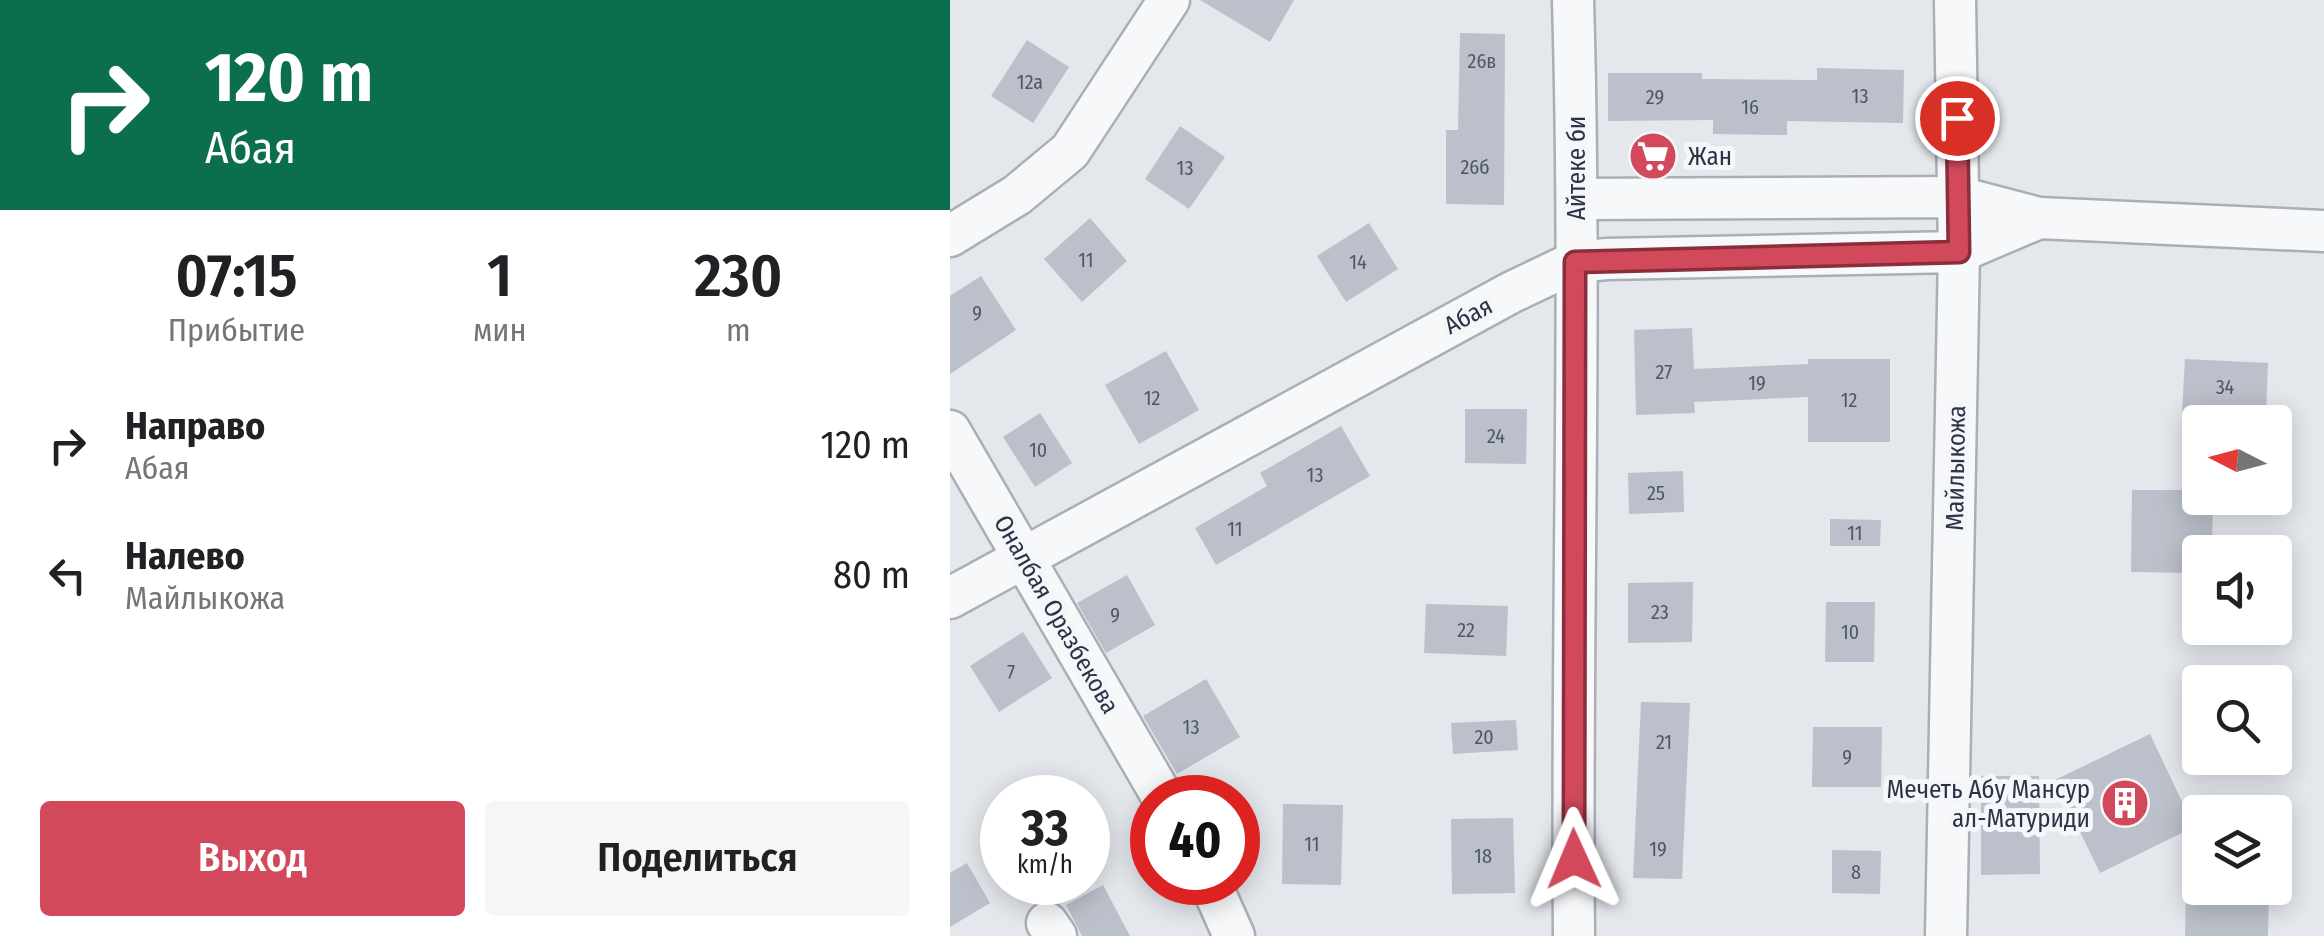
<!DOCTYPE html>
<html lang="ru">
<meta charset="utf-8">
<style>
body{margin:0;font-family:"Fira Sans Condensed",sans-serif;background:#f6f6f6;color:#202124;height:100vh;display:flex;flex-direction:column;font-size:38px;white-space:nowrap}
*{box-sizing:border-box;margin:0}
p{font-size:32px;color:#757577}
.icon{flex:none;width:55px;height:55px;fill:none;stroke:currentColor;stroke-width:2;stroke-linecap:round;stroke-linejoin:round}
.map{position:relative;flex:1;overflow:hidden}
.drawer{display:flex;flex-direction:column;background:#fff;width:950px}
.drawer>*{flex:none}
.banner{background:#0b6e4f;color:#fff;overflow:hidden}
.needle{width:65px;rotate:276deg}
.tools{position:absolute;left:1232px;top:405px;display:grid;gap:20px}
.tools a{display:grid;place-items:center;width:110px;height:110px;border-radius:10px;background:#fff;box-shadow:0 5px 25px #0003;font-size:50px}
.speed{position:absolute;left:30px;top:775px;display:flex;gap:20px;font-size:50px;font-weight:700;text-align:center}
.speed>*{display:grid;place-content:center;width:130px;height:130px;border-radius:50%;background:#fff;box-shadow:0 5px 25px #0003;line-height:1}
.speed small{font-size:25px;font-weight:400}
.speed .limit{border:15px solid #d22;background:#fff;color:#111}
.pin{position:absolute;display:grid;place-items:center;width:85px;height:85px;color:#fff;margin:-42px;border:5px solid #fff;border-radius:50%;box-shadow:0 2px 10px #0007}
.me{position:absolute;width:110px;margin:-55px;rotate:359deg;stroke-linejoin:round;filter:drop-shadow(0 0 8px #0008)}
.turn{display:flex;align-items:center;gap:35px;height:210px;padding:0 40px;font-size:45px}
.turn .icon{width:130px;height:130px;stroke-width:2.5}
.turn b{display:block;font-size:70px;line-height:85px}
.eta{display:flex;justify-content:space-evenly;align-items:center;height:170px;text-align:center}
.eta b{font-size:60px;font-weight:600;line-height:70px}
.button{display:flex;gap:20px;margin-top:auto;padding:20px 40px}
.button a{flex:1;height:115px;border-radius:10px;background:#d1495b;color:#fff;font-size:40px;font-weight:600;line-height:115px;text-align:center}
.button a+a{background:#f6f6f6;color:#202124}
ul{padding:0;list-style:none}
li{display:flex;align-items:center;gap:30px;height:130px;padding:0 40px}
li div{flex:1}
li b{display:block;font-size:38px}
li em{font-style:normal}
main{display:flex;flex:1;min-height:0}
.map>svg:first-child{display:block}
.building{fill:#bbc0ca}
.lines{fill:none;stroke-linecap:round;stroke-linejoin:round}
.minor-casing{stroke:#a9aeb7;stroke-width:45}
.minor{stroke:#f7f8fa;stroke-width:40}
.route-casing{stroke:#882f3b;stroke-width:25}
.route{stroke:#d1495b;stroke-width:18}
.labels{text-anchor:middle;stroke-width:10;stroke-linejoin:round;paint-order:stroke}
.number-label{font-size:20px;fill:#4f5766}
.poi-label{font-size:25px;fill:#2b3445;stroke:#f4f6f9;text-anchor:start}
.street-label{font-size:25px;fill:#2b3445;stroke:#f4f6f9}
</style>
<main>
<section class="drawer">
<div class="banner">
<div class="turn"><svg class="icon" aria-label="right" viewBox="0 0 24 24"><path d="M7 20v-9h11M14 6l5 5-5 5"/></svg><div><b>120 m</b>Абая</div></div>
</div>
<div class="eta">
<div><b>07:15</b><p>Прибытие</p></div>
<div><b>1</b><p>мин</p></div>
<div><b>230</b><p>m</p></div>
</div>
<ul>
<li><svg class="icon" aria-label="right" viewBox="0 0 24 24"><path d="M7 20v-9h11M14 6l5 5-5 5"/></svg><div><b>Направо</b><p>Абая</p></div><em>120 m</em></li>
<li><svg class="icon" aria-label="left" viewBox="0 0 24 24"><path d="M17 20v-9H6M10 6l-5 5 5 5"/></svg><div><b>Налево</b><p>Майлыкожа</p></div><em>80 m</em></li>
</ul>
<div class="button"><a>Выход</a><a>Поделиться</a></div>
</section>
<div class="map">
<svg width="1374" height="936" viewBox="0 0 1374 936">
<rect width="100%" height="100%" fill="#e4e7ec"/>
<g class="building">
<polygon points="250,0 344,0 320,42"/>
<polygon points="510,33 555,34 554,205 496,204 496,130 508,130"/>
<polygon points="77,40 119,67 83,123 41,96"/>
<polygon points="867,68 954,70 953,123 837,121 837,135 763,134 763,120 658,121 658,73 752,73 752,79 867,80"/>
<polygon points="230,126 275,157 239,209 195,179"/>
<polygon points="140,218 177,261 132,302 94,259"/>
<polygon points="419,223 448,269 396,302 367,256"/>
<polygon points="31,276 66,330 0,374 0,296"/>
<polygon points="742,328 744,369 858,364 858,359 940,359 940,442 858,442 858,397 744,402 745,413 686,415 684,330"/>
<polygon points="216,351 249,410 189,444 155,385"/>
<polygon points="1235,359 1318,363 1316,415 1232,412"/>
<polygon points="515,409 577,409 576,464 515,463"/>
<polygon points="90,413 122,463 85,487 53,437"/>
<polygon points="391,426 420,476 266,565 245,528 317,486 310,473"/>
<polygon points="733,471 734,512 679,514 678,473"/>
<polygon points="1182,490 1250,490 1250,498 1263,498 1262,552 1250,552 1250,573 1181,572"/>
<polygon points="880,519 931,520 930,546 880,546"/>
<polygon points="177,575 205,625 156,653 127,603"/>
<polygon points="743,582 742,642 678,643 678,583"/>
<polygon points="876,602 925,602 924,662 875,662"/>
<polygon points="476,604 558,606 556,656 474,653"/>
<polygon points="73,632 102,678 49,712 20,666"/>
<polygon points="256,679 290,737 227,774 193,716"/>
<polygon points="691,702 740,703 732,879 683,878"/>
<polygon points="566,720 568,750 503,754 501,723"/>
<polygon points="863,727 932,727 931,787 862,787"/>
<polygon points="1200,734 1244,827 1150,873 1105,780"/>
<polygon points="1031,776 1089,776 1090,874 1031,875"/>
<polygon points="333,804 393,805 391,885 332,884"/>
<polygon points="563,818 565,893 502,894 501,819"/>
<polygon points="882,850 931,851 930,894 882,893"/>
<polygon points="17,863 40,903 0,927 0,873"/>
<polygon points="153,885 180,936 132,936 116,905"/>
<polygon points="1236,888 1319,888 1318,936 1235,936"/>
</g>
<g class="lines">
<g class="minor-casing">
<g id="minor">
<path d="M623,0C632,312 621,624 624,936"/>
<polyline points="628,199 1009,197 1089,218 1374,231"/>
<polyline points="0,236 67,195 120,151 219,0"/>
<polyline points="0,431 213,798"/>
<polyline points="0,598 562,292 625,262 657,259 1009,252 1089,218"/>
<polyline points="260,882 284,936"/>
<polyline points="97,923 106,936"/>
<polyline points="996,936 1009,252 1005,0"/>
</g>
</g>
<use href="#minor" class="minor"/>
</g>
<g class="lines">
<g class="route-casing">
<polyline id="route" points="624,859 625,262 1009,252 1007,118"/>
</g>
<use href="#route" class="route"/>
</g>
<defs>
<g id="supermarket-disc" transform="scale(2.5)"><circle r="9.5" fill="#d1495b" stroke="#f4f6f9"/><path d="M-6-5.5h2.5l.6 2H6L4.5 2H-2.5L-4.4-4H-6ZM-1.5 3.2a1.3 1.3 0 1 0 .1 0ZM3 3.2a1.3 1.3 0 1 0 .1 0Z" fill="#fff"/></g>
<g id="building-disc" transform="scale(2.5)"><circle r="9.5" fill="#d1495b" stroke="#f4f6f9"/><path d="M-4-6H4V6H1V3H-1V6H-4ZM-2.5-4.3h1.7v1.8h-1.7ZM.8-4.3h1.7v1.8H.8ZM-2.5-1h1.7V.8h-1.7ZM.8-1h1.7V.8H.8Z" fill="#fff"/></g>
</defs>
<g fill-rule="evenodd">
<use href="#supermarket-disc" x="703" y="156"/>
<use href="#building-disc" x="1175" y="803"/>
</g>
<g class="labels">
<g class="number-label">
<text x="532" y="68">26в</text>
<text x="80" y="89">12а</text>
<text x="910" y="103">13</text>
<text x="705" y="104">29</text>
<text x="800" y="114">16</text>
<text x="525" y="174">26б</text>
<text x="235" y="175">13</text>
<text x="136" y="267">11</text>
<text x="408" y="269">14</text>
<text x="27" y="320">9</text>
<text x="714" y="379">27</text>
<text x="807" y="390">19</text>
<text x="1275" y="394">34</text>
<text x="202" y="405">12</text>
<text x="899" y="407">12</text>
<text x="546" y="443">24</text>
<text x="88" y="457">10</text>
<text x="365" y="482">13</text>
<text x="706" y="500">25</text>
<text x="285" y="536">11</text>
<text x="905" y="540">11</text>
<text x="710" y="619">23</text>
<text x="165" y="622">9</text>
<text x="516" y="637">22</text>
<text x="900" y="639">10</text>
<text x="61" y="679">7</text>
<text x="241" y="734">13</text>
<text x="534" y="744">20</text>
<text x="714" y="749">21</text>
<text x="897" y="764">9</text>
<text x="362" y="851">11</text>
<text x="708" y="856">19</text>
<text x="533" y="863">18</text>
<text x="906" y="879">8</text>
</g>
<g class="poi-label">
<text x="738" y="165">Жан</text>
<text x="1140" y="798" text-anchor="end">Мечеть Абу Мансур<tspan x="1140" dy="29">ал-Матуриди</tspan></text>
</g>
<g class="street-label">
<text transform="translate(626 168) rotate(-90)" y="9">Айтеке би</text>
<text transform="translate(518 315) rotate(-28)" y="9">Абая</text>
<text transform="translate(1005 468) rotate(-89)" y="9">Майлыкожа</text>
<text transform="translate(107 614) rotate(60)" y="9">Оналбая Оразбекова</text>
</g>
</g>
</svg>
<div class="tools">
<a><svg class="needle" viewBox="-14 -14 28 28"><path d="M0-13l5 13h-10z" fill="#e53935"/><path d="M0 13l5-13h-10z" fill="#757577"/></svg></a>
<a><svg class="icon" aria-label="sound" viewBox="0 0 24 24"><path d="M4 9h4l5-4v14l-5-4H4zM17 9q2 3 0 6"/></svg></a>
<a><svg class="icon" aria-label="search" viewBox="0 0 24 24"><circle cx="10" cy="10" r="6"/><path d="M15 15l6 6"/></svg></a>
<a><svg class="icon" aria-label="layers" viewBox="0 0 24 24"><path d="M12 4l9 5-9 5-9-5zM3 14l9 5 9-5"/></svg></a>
</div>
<div class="speed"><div>33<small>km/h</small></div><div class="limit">40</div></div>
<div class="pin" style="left:1007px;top:118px;background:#d93025"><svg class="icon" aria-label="arrive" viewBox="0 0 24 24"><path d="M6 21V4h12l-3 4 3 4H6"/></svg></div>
<svg class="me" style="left:624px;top:859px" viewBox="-20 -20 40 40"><path d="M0-17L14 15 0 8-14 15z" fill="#d1495b" stroke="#fff" stroke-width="4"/></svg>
</div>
</main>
